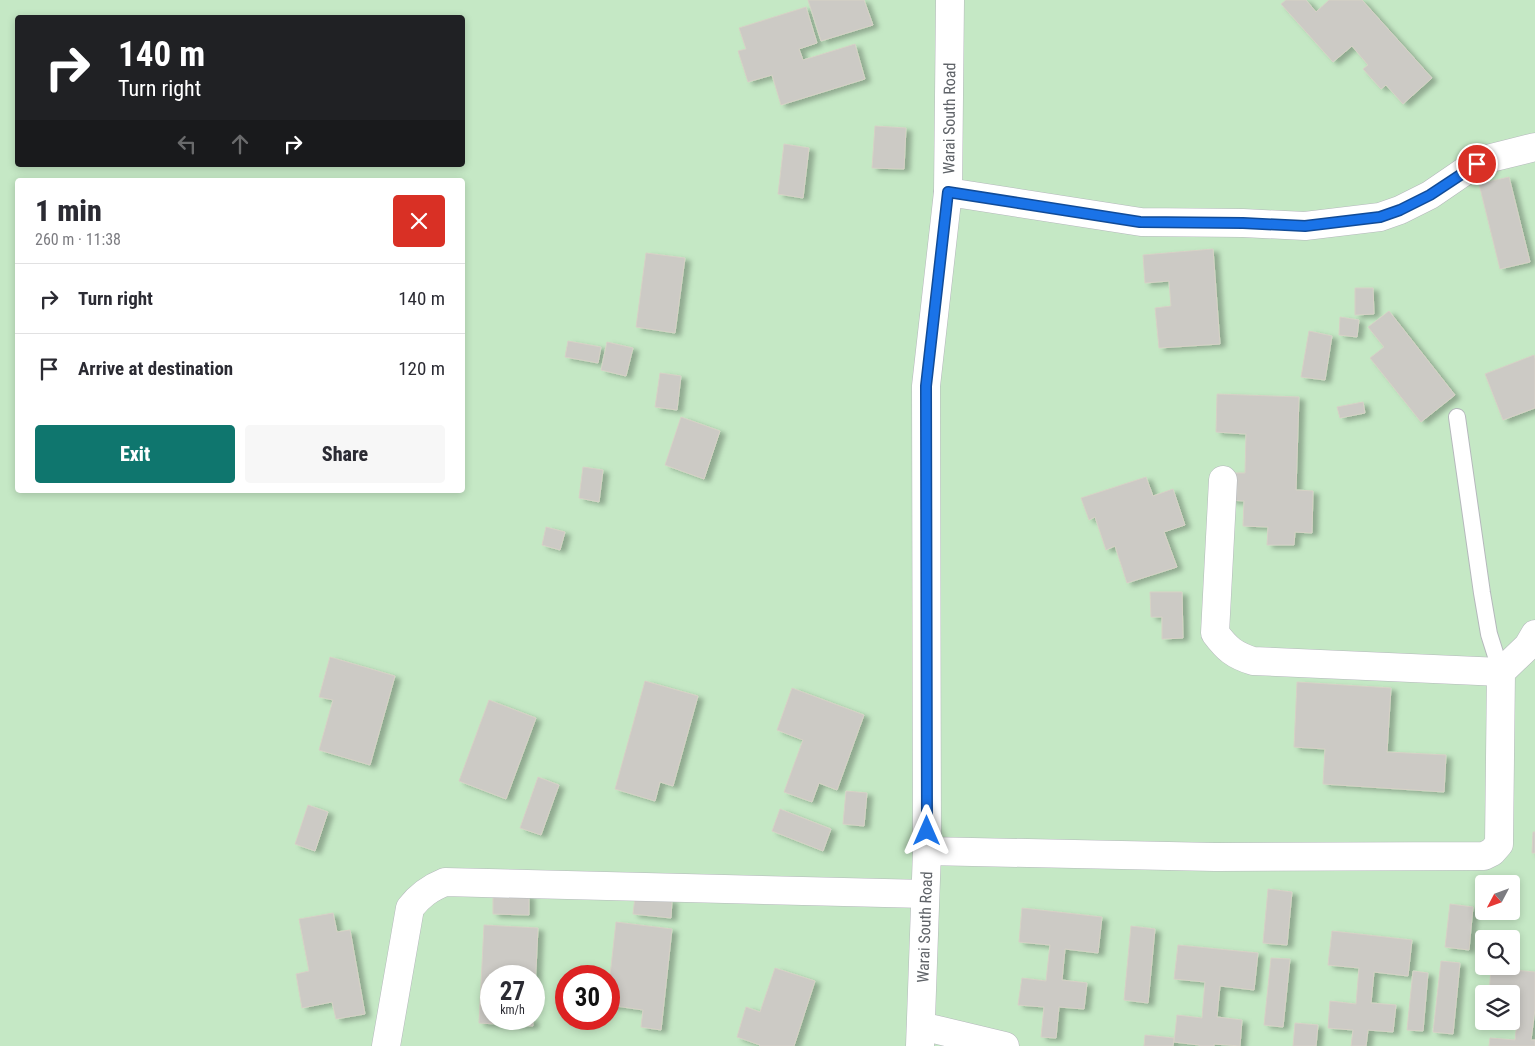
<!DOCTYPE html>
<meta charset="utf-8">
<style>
body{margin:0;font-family:"Roboto Condensed",sans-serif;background:#f7f7f7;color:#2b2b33;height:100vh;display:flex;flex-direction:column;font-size:19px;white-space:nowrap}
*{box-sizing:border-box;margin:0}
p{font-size:16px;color:#7c7c81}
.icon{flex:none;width:28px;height:28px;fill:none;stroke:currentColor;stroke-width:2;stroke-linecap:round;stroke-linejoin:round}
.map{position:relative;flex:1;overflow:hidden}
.side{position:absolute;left:15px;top:178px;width:450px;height:315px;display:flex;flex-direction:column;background:#fff;border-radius:5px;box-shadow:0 2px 8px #0003}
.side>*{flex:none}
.banner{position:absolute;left:15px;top:15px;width:450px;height:152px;border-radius:5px;box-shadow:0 2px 8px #0003;background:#202124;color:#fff;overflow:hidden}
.needle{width:32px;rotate:229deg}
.buttons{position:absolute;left:1475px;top:875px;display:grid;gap:10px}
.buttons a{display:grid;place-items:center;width:45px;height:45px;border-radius:5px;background:#fff;box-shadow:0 2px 8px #0003;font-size:25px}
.speed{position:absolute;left:480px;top:965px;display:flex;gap:10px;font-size:25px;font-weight:700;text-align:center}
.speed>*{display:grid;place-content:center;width:65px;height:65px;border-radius:50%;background:#fff;box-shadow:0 2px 8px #0003;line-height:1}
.speed small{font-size:12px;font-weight:400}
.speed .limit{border:8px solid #d22;background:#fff;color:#111}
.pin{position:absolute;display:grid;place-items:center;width:42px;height:42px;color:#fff;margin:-21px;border:2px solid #fff;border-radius:50%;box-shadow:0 1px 5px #0007}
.me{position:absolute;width:55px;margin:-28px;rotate:0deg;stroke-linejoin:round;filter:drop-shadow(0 0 4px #0008)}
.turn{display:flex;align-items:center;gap:18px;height:105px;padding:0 20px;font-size:22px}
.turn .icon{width:65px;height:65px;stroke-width:2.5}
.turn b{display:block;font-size:35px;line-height:42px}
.lanes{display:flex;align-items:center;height:48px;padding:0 20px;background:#0003;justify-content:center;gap:25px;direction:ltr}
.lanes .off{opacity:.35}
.round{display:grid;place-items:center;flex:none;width:52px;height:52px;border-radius:5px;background:#f7f7f7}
.headline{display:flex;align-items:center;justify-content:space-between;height:85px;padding:0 20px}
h1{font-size:30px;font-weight:800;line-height:38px}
.primary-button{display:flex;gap:10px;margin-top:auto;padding:10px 20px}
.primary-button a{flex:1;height:58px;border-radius:5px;background:#0f766e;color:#fff;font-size:20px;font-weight:800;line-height:58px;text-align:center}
.primary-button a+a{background:#f7f7f7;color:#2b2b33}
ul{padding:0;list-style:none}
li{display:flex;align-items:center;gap:15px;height:70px;padding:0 20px;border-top:1px solid #e1e1e2}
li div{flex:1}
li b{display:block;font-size:19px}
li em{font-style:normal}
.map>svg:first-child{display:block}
.green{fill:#c5e8c5;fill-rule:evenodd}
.building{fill:#cccac5;stroke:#d6d1c6;filter:url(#shadow)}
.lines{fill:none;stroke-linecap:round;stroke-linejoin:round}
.lane-casing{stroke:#b5b8bc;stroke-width:18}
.street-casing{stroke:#b5b8bc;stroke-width:29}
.lane{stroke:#fff;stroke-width:16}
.street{stroke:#fff;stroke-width:28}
.route-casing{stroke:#114b97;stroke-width:12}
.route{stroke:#1a73e8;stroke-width:9}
.labels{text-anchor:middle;stroke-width:4.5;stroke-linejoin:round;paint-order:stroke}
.street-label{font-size:16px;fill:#5f6368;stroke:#fff}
</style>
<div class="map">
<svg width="1535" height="1046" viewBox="0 0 1535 1046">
<defs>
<filter id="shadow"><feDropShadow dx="5.5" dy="3" stdDeviation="2.5" flood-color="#0004"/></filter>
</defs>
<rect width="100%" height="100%" fill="#f1efe8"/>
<path class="green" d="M0,0H1535V1046H0ZM18,18H462V165H18ZM18,180H462V490H18ZM1484,884H1511V911H1484ZM1484,939H1511V966H1484ZM491,976H534V1019H491ZM566,976H609V1019H566ZM1484,994H1511V1021H1484Z"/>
<g class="building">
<polygon points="808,0 864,0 873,25 821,41"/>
<polygon points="1286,0 1306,0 1316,12 1329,0 1362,0 1432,78 1403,104 1386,85 1381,89 1363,69 1368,65 1352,46 1333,62 1281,4"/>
<polygon points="806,7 817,43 799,49 803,60 855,44 865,79 781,105 772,75 748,82 738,51 746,49 739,28"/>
<polygon points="875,126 906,128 904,169 872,168"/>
<polygon points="784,144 809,148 803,198 778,194"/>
<polygon points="1509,177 1530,262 1500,269 1479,184"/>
<polygon points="1213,249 1220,344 1159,348 1155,308 1171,306 1169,281 1145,283 1143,255"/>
<polygon points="646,253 685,258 675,333 636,327"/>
<polygon points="1355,288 1373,288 1374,314 1355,315"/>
<polygon points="1389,311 1455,395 1421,422 1370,358 1384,347 1368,327"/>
<polygon points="1340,317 1359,320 1357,337 1339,335"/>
<polygon points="1309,331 1332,336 1325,380 1301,377"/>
<polygon points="568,341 601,347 598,363 565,357"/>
<polygon points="607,342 633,348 626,376 601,370"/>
<polygon points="1534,355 1535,359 1535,408 1503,420 1485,374"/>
<polygon points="660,373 681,376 677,410 655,407"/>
<polygon points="1217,394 1299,397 1296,490 1313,491 1312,533 1295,532 1294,545 1267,545 1268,527 1243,526 1244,501 1230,500 1231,473 1245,473 1246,434 1216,432"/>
<polygon points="1363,402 1365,413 1340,418 1337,407"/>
<polygon points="681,417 720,431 704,479 665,465"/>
<polygon points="583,467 603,470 599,502 579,498"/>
<polygon points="1146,477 1153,496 1173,489 1185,525 1164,532 1177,567 1127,583 1115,546 1106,550 1095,517 1089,520 1081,498"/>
<polygon points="546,527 565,532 560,550 542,545"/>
<polygon points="1150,592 1182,592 1183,638 1162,639 1162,617 1151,617"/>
<polygon points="330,657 395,676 370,765 319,750 333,700 319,697"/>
<polygon points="645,681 698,696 673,786 660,782 655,801 615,789"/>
<polygon points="1297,682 1391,688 1387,752 1446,755 1444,792 1323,784 1325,749 1294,747"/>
<polygon points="792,688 864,715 837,790 819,783 812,802 784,792 803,740 777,730"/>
<polygon points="489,700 536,718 506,799 459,781"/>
<polygon points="538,777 559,785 541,835 520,828"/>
<polygon points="846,791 867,793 864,826 843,824"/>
<polygon points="308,805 328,812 315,851 295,844"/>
<polygon points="780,809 831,829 823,851 772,831"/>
<polygon points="1533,832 1535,832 1535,853 1532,853"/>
<polygon points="1268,889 1292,892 1287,945 1263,943"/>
<polygon points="493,894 529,895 529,915 493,914"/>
<polygon points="635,897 672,900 671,918 633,914"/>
<polygon points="1450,904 1473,907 1469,950 1445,947"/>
<polygon points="1022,908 1102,917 1098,953 1065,949 1062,980 1087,983 1084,1009 1059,1007 1056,1038 1041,1037 1044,1007 1018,1005 1022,978 1046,981 1050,945 1019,942"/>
<polygon points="333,913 337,932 350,930 365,1014 336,1019 332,1002 302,1008 296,974 309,971 299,919"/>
<polygon points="616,922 672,929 661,1030 641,1027 643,1010 609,1005 609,985"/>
<polygon points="484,925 538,928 534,1011 534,976 491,976 491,1019 533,1019 533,1026 479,1023"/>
<polygon points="1131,926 1155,929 1148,1003 1124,1000"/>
<polygon points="1332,931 1412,940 1408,976 1374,972 1371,1003 1396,1005 1393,1032 1368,1030 1366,1046 1351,1046 1353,1030 1328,1028 1330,1001 1356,1004 1359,968 1328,965"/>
<polygon points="1178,945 1258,953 1254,990 1220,986 1217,1017 1242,1020 1240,1046 1214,1044 1214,1046 1199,1046 1199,1045 1174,1042 1177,1015 1202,1018 1205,982 1174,979"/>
<polygon points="1271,958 1290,959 1283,1027 1264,1025"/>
<polygon points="1441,961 1460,963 1453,1034 1433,1032"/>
<polygon points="775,968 815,981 794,1046 759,1046 760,1045 737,1037 746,1007 760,1012"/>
<polygon points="1491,968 1535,972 1535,1009 1531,1040 1535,1040 1535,1046 1489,1046 1490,1038 1515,1040 1519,1005 1511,1004 1511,994 1489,994"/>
<polygon points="1413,971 1428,973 1423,1031 1407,1030"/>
<polygon points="1295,1023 1318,1025 1316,1046 1293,1046"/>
<polygon points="1145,1035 1174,1038 1173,1046 1144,1046"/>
</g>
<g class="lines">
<g class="lane-casing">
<polyline id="lane" points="1457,417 1482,593 1489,634 1501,672"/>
</g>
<g class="street-casing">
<g id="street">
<polyline points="948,192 1141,222 1243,223 1305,226 1380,217 1400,210 1430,195 1468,169 1487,159 1535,147"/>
<path d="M1223,480L1215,633C1227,649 1234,655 1253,661L1501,672"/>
<polyline points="927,851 1215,857 1484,856 1492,852 1499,844 1501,672 1528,646 1535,634"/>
<polyline points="921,1026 1005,1046"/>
<path d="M386,1046L410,908C420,895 430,888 445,882L925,894"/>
<path id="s1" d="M920,1046L927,851L926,386L948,192L950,0"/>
</g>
</g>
<use href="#lane" class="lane"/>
<use href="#street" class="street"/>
</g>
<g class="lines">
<g class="route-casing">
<polyline id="route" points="927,831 926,386 948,192 1140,222 1243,223 1305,226 1380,217 1400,210 1430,195 1477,164"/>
</g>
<use href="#route" class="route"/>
</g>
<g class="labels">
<g class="street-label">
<text dy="6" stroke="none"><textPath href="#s1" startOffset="929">Warai South Road</textPath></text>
<text dy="6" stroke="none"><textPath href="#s1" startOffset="119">Warai South Road</textPath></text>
</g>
</g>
</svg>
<div class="buttons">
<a><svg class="needle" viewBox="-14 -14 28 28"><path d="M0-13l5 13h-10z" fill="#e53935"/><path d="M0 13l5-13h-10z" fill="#7c7c81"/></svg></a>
<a><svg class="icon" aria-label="search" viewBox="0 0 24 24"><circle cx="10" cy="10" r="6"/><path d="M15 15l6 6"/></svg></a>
<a><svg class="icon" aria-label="layers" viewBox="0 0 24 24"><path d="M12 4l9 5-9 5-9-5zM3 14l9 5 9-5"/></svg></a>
</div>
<div class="speed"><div>27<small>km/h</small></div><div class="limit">30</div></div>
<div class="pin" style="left:1477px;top:164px;background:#d93025"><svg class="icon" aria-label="arrive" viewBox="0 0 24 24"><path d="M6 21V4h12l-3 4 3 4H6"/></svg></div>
<svg class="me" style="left:927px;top:831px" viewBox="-20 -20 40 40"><path d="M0-17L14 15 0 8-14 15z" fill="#1a73e8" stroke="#fff" stroke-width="4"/></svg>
<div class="banner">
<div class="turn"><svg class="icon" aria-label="right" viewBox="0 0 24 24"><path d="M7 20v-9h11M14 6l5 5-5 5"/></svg><div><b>140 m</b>Turn right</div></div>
<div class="lanes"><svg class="icon off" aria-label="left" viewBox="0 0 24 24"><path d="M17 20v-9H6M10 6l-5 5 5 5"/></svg><svg class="icon off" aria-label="ahead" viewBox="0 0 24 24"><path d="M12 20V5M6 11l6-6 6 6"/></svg><svg class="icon" aria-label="right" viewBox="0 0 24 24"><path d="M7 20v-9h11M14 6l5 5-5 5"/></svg></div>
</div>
<section class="side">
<div class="headline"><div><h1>1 min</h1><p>260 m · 11:38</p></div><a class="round" style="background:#d93025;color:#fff"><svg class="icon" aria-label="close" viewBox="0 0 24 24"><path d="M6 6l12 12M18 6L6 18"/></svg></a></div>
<ul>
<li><svg class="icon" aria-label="right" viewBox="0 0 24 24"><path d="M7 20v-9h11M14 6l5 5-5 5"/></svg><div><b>Turn right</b></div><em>140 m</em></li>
<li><svg class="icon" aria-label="arrive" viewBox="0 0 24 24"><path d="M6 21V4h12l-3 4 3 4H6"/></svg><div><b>Arrive at destination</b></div><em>120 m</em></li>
</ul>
<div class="primary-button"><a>Exit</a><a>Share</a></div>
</section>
</div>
